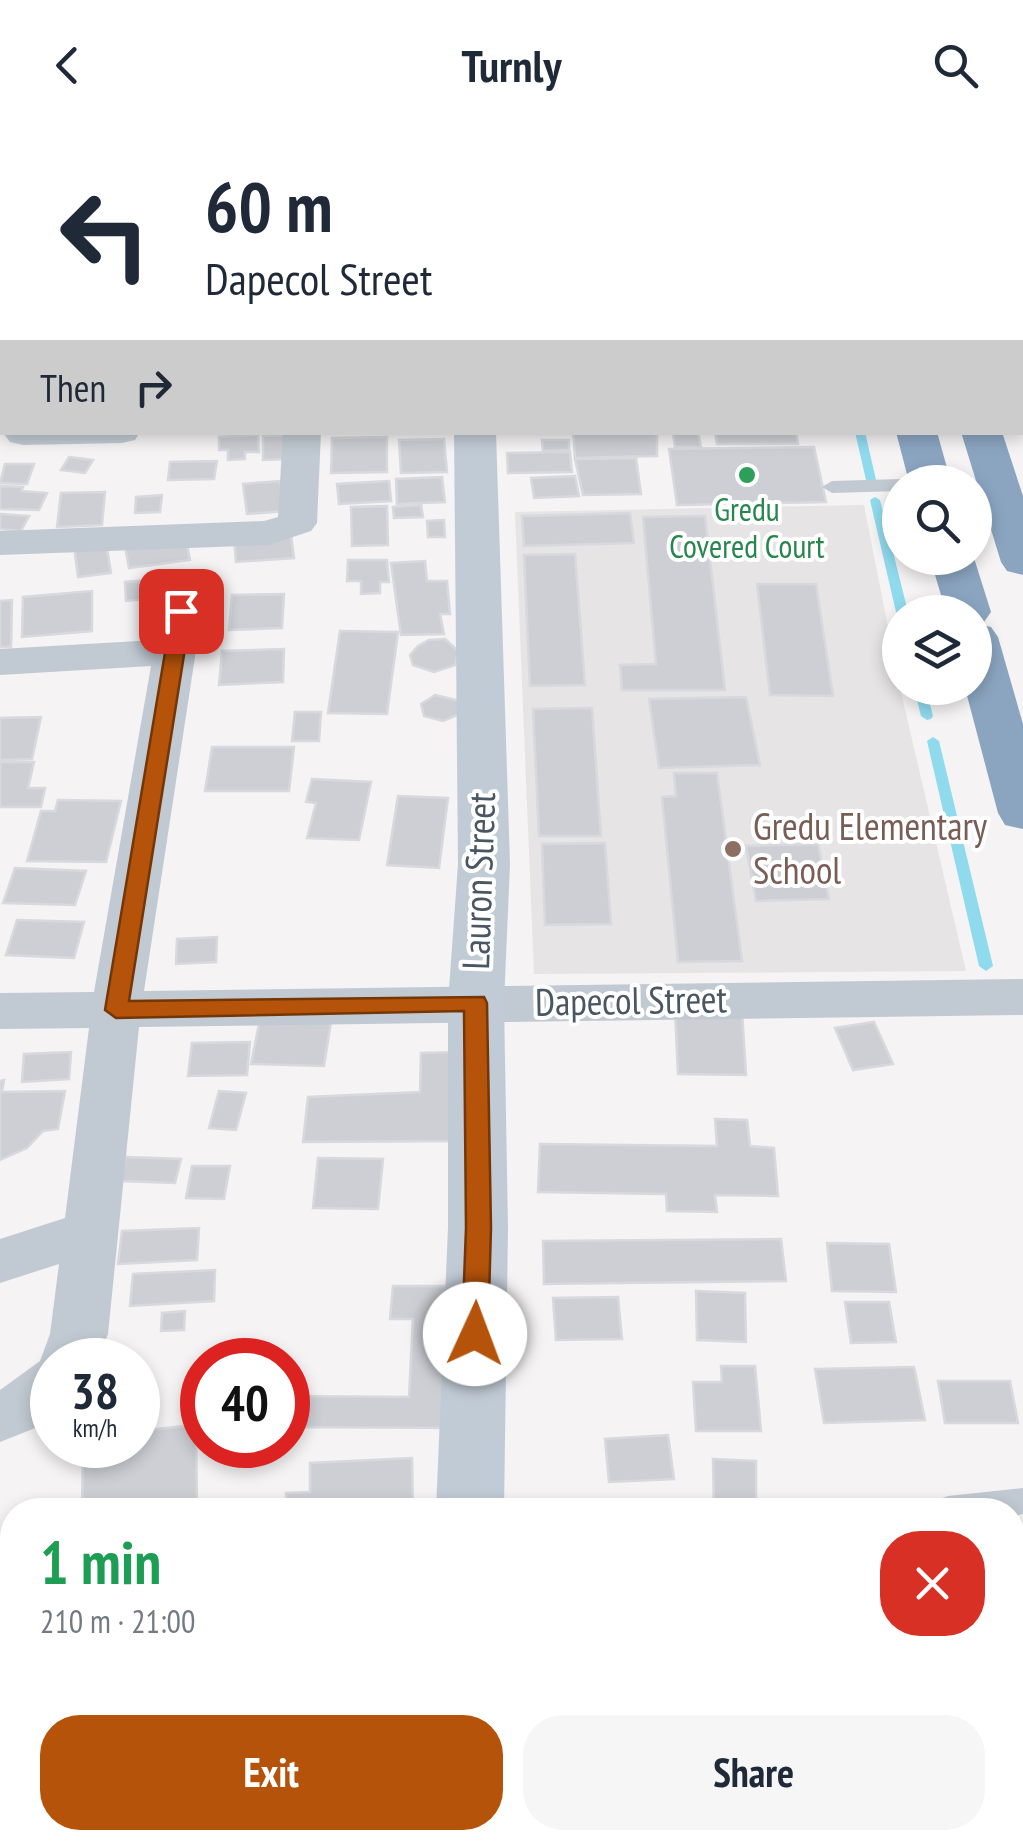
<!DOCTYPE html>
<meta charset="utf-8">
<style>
body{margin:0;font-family:"PT Sans Narrow",sans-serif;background:#f6f6f7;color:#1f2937;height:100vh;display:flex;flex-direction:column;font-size:38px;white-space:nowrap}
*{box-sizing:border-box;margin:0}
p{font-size:32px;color:#747a83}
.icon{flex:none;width:55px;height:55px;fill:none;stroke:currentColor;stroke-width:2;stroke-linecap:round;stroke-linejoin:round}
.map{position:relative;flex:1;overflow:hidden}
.sheet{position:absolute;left:0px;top:1368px;width:1025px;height:352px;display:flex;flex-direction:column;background:#fff;border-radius:40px 40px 0 0;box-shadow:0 5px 15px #0003}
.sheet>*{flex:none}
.guide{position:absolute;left:0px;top:0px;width:1025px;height:305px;box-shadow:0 5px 15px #0003;background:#fff;color:#1f2937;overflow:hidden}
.tools{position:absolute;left:882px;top:335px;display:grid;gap:20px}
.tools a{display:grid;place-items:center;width:110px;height:110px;border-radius:50%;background:#fff;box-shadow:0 5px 15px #0003;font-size:50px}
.speed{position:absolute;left:30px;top:1208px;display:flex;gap:20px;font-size:50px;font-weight:700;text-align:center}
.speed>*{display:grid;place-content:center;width:130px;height:130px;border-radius:50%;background:#fff;box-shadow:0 5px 15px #0003;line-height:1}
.speed small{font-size:25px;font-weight:400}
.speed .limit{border:15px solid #d22;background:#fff;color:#111}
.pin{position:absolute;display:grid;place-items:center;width:85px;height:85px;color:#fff;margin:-42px;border-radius:20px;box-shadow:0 5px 15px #0006}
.me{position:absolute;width:110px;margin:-55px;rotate:2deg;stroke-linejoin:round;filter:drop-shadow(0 0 8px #0008)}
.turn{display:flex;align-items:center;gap:35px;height:210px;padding:0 40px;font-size:45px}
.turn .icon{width:130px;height:130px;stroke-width:2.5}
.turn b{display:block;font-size:70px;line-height:85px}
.then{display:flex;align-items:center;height:95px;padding:0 40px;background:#0003;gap:20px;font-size:38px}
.round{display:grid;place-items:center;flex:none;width:105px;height:105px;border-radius:40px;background:#f6f6f7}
.overview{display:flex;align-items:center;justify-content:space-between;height:170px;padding:0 40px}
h1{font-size:60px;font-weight:700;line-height:75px;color:#1e9e55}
.primary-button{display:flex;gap:20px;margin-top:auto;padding:20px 40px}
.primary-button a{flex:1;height:115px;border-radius:40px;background:#b45309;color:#fff;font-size:40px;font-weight:700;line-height:115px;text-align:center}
.primary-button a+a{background:#f6f6f7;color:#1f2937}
header{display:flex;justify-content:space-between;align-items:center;height:130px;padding:0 40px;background:#fff;font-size:45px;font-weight:700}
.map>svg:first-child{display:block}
.education{fill:#e6e4e5}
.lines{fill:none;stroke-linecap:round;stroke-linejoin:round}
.stream{fill:#90daee;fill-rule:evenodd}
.building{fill:#cdcfd5;stroke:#d7d9de;stroke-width:2.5}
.lane{fill:#c1cad2;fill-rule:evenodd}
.street{fill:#c1cad2;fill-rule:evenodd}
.secondary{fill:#c1cbd6;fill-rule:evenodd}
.highway{fill:#8ba5c1;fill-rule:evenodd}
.route{fill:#b45309;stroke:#753606;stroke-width:2.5}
.leisure-dot{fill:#2e9e5b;stroke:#fff;stroke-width:4}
.education-dot{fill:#8d6e63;stroke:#fff;stroke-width:4}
.labels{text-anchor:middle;stroke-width:8;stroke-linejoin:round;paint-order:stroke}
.far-leisure-label{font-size:32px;fill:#27864d;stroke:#fff}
.education-label{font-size:38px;fill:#785e54;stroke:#fff;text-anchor:start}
.street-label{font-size:38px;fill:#4a5661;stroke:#fff}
</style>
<header><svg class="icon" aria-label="back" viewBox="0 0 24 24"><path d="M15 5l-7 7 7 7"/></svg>Turnly<svg class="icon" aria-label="search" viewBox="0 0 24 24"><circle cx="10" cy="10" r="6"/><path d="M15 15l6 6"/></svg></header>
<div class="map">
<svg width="1023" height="1718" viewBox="0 0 1023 1718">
<rect width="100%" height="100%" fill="#f5f3f3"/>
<polygon class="education" points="864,375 900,558 966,841 534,844 515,382"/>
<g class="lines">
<g class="stream">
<polygon points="855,302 865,302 876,350 875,352 867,352 866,350"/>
<polygon points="875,367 880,370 908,482 900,482 900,485 896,482 870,370"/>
<polygon points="914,558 926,558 933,586 931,589 927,590 921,586"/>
<polygon points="933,607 939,611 993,836 986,841 979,836 927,611"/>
</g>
</g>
<g class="building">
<polygon points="573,302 657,302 657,326 575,328"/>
<polygon points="673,302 698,302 701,317 675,317"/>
<polygon points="715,302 796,302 798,314 717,314"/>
<polygon points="258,305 259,322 245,322 245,329 228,330 228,320 219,320 219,307"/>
<polygon points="289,305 289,329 263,330 263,306"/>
<polygon points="387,307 387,342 331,343 332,308"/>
<polygon points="444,309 447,342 401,343 399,310"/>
<polygon points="542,310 569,310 569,320 543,321"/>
<polygon points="814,317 826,372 677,375 669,319"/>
<polygon points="570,322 572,342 508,343 507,323"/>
<polygon points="69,327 93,330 85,343 61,340"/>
<polygon points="636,328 641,364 583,365 575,329"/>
<polygon points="217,331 214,349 168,350 170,332"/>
<polygon points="5,334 34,334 27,354 0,353"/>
<polygon points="575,346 579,366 534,368 531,348"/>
<polygon points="442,347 445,372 397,374 396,349"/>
<polygon points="280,351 285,381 247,384 243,354"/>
<polygon points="389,351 391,371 339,374 337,354"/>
<polygon points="0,356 23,357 21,361 47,363 39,380 0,379"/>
<polygon points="105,362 102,395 57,397 61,363"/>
<polygon points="162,365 160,382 135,383 136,367"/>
<polygon points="421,375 423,387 394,388 393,377"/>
<polygon points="387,376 388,415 352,416 351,377"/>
<polygon points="630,383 634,413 524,416 522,386"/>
<polygon points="0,384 29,386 21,401 0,399"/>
<polygon points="705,386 725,560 622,560 620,535 656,534 643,387"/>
<polygon points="444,390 445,407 428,407 427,391"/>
<polygon points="291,405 294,428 236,432 234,409"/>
<polygon points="186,409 190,430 129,438 125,417"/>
<polygon points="106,412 111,443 78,447 74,416"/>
<polygon points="575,424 585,555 530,556 524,425"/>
<polygon points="348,430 387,430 389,452 380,452 380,463 361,464 361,451 347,451"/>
<polygon points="425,431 427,451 447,451 450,484 440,484 444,504 401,505 391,433"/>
<polygon points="199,446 200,464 126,471 125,452"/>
<polygon points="757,454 816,454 833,566 770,565"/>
<polygon points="92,461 92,501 22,507 23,467"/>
<polygon points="284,464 282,498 229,500 232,465"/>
<polygon points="12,470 11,517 0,517 0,471"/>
<polygon points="340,501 398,502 387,584 328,583"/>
<polygon points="445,509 458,521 455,535 434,542 413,535 410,525 418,516 429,510"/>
<polygon points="284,519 283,552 219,555 222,521"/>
<polygon points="435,565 460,571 460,584 443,591 424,586 421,574"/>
<polygon points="746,567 760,635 659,638 649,569"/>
<polygon points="592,578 601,706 539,706 533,579"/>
<polygon points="295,582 321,582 319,611 292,611"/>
<polygon points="41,587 32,629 0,630 0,588"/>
<polygon points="212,617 294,617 289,661 205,661"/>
<polygon points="0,632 34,632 28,658 45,658 41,677 0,677"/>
<polygon points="674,643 717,643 742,831 678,832 662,667 676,666"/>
<polygon points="312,649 371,652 359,710 307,708 316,673 306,672"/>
<polygon points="398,666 448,668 439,738 387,735"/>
<polygon points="58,670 121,671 106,732 27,731 41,681 55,681"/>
<polygon points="605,713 611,794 545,795 542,714"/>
<polygon points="818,714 829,769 756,771 746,716"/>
<polygon points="15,738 86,741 75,775 3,773"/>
<polygon points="17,790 84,792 74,828 6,825"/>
<polygon points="217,807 216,832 176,834 177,809"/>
<polygon points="675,881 742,881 746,945 678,944"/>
<polygon points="260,889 331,892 324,936 251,934"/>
<polygon points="874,892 893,934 853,940 835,898"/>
<polygon points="250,912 247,945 188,946 192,913"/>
<polygon points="71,922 69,949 22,952 24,924"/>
<polygon points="461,922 458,1011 303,1012 308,967 420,962 421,923"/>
<polygon points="4,950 2,962 65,961 58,999 43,1001 27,1018 0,1030 0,951"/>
<polygon points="219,961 246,963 236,1000 209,998"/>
<polygon points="715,989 747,990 750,1016 774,1018 778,1066 715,1065 717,1082 667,1081 666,1064 538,1062 540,1014 717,1016"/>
<polygon points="126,1027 181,1029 175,1053 121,1051"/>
<polygon points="318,1028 383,1029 378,1079 313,1078"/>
<polygon points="192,1036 230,1036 224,1069 186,1068"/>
<polygon points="199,1098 197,1130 118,1134 122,1101"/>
<polygon points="781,1109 786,1151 544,1154 543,1111"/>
<polygon points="827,1113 889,1114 896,1162 832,1161"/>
<polygon points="215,1140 214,1171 130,1176 133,1144"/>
<polygon points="393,1156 457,1156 451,1298 288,1297 288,1266 409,1267 413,1189 390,1189"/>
<polygon points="696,1161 745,1163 746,1212 697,1210"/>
<polygon points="618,1167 622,1209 556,1210 553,1168"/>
<polygon points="845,1172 889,1172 896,1212 851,1213"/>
<polygon points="185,1181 184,1200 161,1201 162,1183"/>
<polygon points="721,1236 755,1236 761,1301 696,1301 693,1252 722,1252"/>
<polygon points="914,1237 925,1290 824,1293 815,1239"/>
<polygon points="938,1251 1010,1251 1018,1293 945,1293"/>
<polygon points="196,1295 197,1380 124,1380 124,1376 82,1380 83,1315 138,1315 138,1301"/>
<polygon points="668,1305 674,1349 609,1352 605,1309"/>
<polygon points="412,1328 413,1380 286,1380 286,1363 310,1362 310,1333"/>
<polygon points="713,1329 756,1331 756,1380 714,1380"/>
<polygon points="12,1404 12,1476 0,1442 0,1410"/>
<polygon points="1012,1427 1020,1427 1023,1446 1023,1488 1012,1488"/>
<rect x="1012" y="1577" width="11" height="53"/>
<rect x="531" y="1708" width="252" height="10"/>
</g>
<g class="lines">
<g class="lane">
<polygon points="900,349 908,352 900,352 900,361 832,363 822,357 832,351"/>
<polygon points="1023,1358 1023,1384 1012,1386 1012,1380 933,1380 937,1370 948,1366"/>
<polygon points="1012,1533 1023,1534 1023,1564 1012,1563"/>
</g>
<g class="street">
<rect x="0" y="82" width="2" height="20"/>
<polygon points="140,302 135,310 122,313 23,315 10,312 4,304"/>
<polygon points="283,302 321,302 317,393 311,401 269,415 0,425 0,401 264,391 278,387"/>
<polygon points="181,469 196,472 202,481 144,861 1023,849 1023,885 139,897 108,1204 98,1230 52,1230 52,1286 43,1295 0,1312 0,1260 40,1231 50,1204 59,1134 0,1153 0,1109 65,1088 89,898 0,899 0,863 94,862 151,536 0,545 0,519 155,510 160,481 166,472"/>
</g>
<g class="secondary">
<polygon points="452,0 486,0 486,2 453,2"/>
<rect x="1022" y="43" width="1" height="20"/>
<polygon points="454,302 496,302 510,734 504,873 508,1098 504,1380 436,1380 448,1098 448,873 458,734"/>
<polygon points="425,1708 501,1708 500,1718 424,1718"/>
</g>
<g class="highway">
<polygon points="816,0 850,0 850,2 817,2"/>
<polygon points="868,0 902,0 903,2 870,2"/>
<polygon points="896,302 937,302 951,352 909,352"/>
<polygon points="961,302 1002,302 1023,366 1023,445 1007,441 1001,432"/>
<polygon points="930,428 974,428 991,482 984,492 977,494 991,497 998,507 1023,594 1023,699 1005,695 998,683 965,558 975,558 975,482 946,482"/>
</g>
</g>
<polygon class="route" points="181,475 191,481 129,871 484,867 487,873 491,1098 488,1204 484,1212 475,1215 466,1212 462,1204 466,1098 464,881 116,888 105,880 172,481"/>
<circle class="leisure-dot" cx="747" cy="345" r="10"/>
<circle class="education-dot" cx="733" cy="719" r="10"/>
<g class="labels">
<g class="far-leisure-label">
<text x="747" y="391">Gredu<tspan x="747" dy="37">Covered Court</tspan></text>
</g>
<g class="education-label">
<text x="753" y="710">Gredu Elementary<tspan x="753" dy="44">School</tspan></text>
</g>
<g class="street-label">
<text transform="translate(479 751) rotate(-88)" y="13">Lauron Street</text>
<text transform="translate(631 871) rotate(-1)" y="13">Dapecol Street</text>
</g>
</g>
</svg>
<div class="tools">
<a><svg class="icon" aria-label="search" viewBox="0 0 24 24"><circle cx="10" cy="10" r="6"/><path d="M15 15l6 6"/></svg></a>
<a><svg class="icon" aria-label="layers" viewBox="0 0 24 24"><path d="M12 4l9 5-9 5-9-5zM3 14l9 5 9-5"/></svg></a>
</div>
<div class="speed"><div>38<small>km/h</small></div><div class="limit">40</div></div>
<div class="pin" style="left:181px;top:481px;background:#d93025"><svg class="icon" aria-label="arrive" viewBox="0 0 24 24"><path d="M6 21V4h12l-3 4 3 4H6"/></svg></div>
<svg class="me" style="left:475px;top:1204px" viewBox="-20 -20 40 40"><circle r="19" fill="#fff"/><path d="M0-13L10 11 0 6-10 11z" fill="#b45309"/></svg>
<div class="guide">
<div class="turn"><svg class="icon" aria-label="left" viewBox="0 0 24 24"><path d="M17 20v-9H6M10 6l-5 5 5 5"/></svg><div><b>60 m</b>Dapecol Street</div></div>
<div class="then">Then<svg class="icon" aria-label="right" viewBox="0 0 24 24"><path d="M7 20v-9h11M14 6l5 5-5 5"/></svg></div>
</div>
<section class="sheet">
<div class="overview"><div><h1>1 min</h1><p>210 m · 21:00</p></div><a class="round" style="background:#d93025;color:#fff"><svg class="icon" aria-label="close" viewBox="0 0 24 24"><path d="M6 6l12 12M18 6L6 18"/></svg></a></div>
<div class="primary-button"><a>Exit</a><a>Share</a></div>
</section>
</div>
